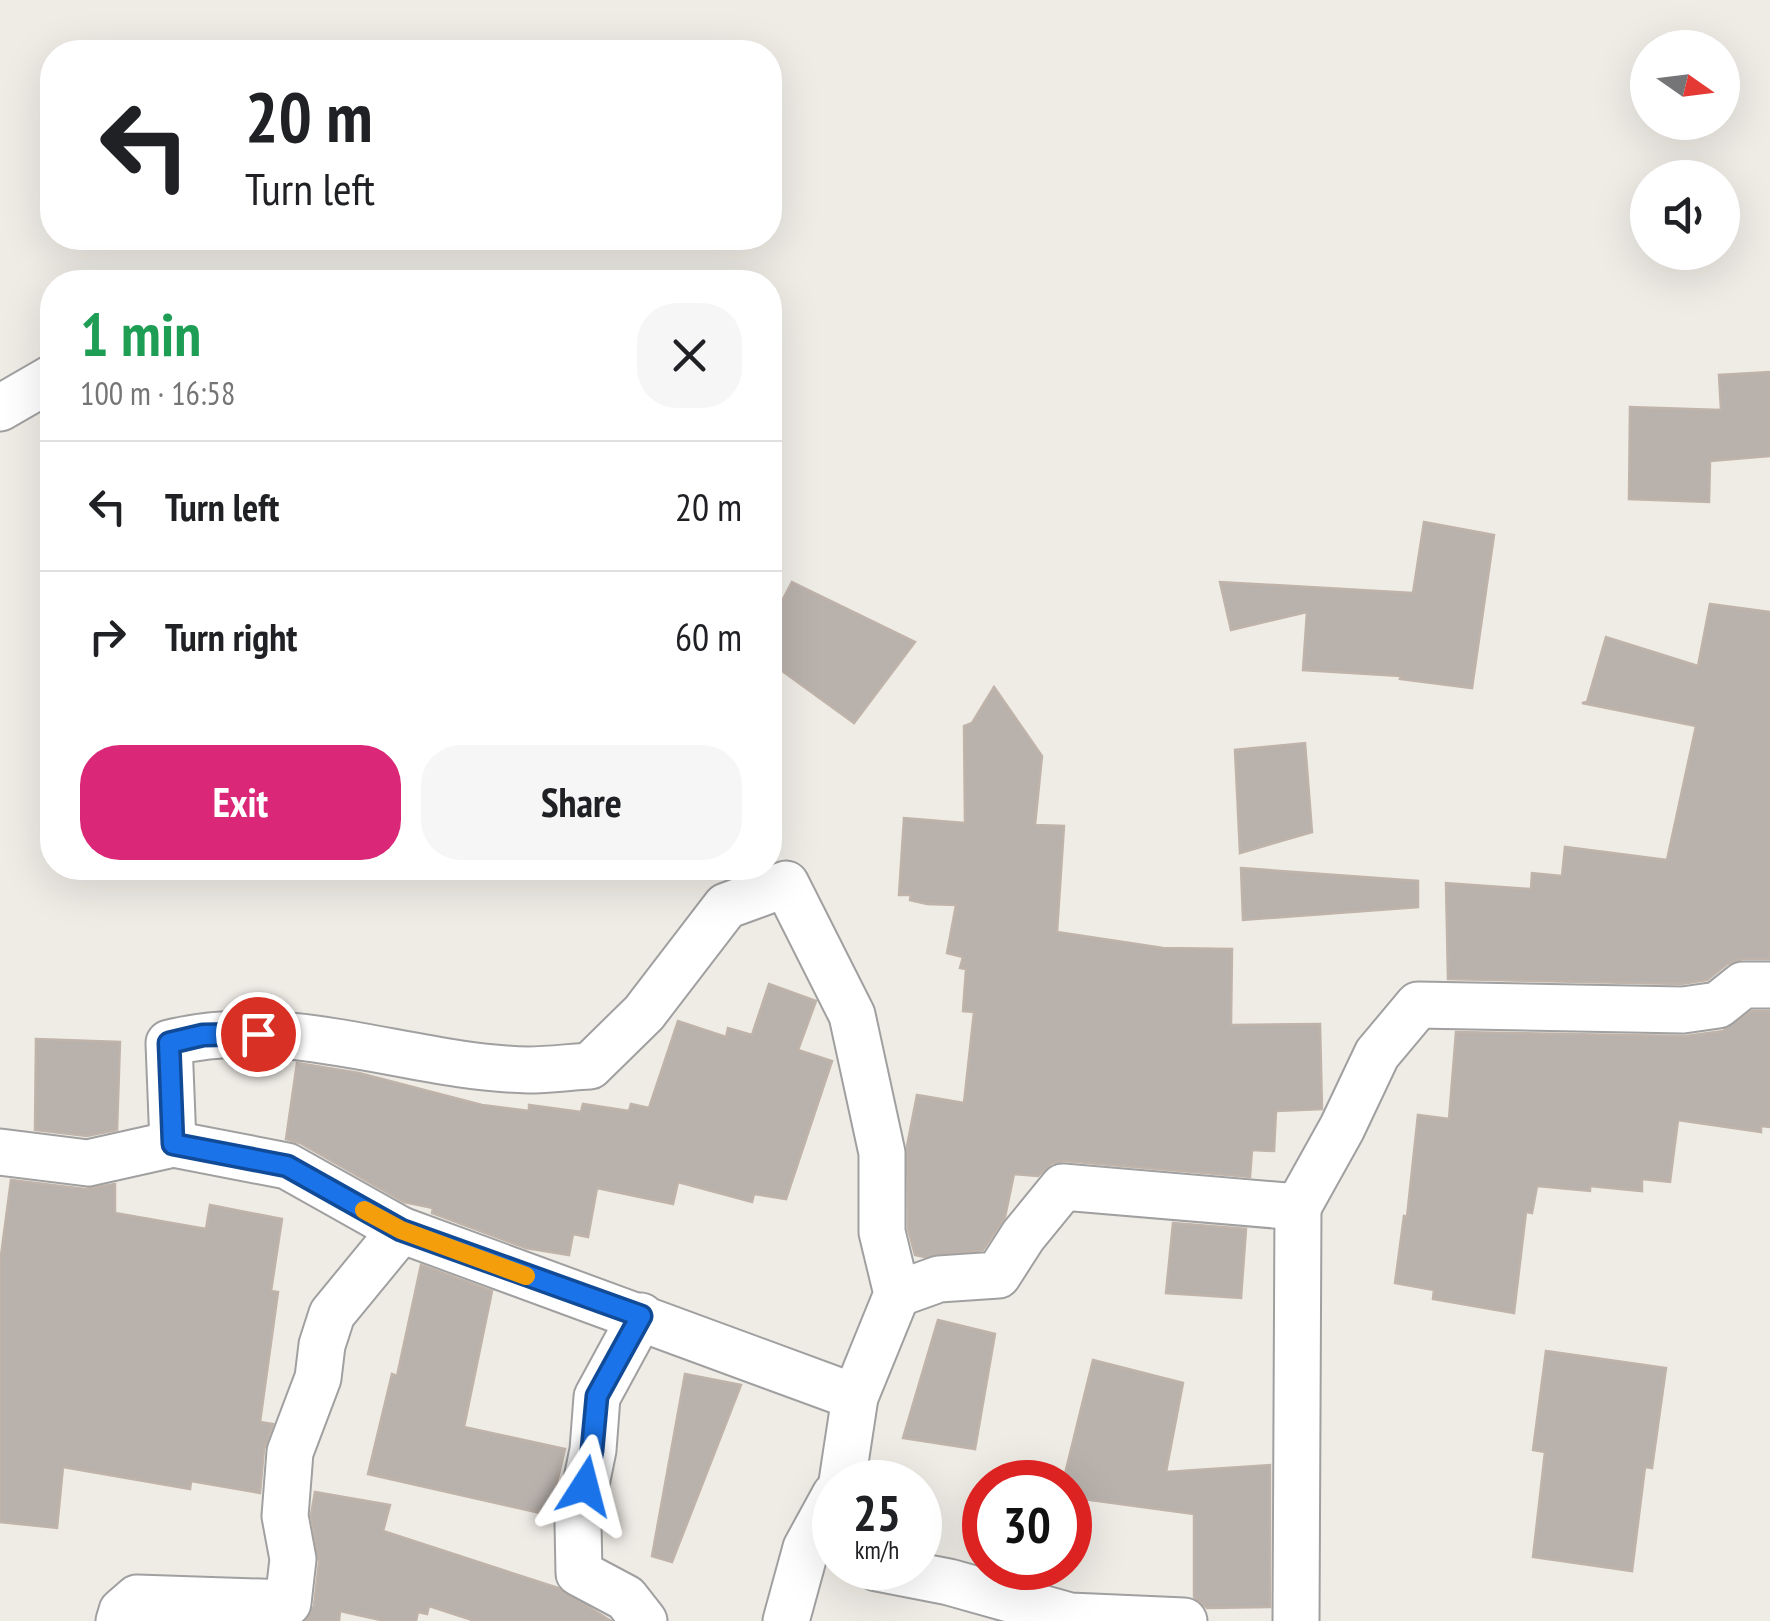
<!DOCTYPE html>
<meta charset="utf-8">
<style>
body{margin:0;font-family:"PT Sans Narrow",sans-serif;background:#f6f6f6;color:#202124;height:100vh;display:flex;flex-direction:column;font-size:38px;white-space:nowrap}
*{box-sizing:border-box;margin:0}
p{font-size:32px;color:#757577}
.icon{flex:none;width:55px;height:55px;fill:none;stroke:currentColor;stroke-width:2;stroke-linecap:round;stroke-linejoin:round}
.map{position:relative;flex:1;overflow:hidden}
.drawer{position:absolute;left:40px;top:270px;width:742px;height:610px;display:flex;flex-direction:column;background:#fff;border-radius:40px;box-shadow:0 10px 40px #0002}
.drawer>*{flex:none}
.guide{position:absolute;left:40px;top:40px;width:742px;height:210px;border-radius:40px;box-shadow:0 10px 40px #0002;background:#fff;color:#202124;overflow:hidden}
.needle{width:65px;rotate:104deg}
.fabs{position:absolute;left:1630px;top:30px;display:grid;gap:20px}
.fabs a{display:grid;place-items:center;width:110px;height:110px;border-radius:50%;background:#fff;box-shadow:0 10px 40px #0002;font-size:50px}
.speed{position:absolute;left:812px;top:1460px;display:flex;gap:20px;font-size:50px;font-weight:700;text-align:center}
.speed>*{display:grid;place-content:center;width:130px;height:130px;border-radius:50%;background:#fff;box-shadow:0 10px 40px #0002;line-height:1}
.speed small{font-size:25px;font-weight:400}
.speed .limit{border:15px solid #d22;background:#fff;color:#111}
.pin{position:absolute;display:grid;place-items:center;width:85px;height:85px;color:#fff;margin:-42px;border:5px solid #fff;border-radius:50%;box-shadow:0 2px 10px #0007}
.me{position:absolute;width:110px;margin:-55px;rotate:9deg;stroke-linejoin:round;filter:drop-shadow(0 0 8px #0008)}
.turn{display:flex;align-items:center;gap:35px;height:210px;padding:0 40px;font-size:45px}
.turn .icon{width:130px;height:130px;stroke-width:2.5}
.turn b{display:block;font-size:70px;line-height:85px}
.round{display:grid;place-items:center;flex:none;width:105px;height:105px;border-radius:40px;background:#f6f6f6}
.head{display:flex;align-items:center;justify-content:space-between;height:170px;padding:0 40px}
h1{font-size:60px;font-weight:800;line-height:75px;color:#1e9e55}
.cta{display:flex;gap:20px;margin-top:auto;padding:20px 40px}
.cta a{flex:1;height:115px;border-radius:40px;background:#db2777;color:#fff;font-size:40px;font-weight:800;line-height:115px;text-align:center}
.cta a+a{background:#f6f6f6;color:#202124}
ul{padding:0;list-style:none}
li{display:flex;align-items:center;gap:30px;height:130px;padding:0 40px;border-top:2px solid #e0e0e0}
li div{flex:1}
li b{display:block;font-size:38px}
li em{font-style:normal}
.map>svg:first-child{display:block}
.building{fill:#b8b1ac;stroke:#bfb3aa;stroke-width:2.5}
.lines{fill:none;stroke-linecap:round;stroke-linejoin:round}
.minor-casing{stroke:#a0a0a0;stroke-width:49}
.minor{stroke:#fff;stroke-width:45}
.route-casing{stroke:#114b97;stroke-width:25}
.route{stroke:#1a73e8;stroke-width:18}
.slow{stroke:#f59e0b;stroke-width:18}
</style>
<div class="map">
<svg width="1770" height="1621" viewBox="0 0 1770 1621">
<rect width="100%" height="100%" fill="#efece6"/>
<g class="building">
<polygon points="1770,372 1770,456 1710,461 1709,502 1629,499 1630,407 1721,410 1719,375"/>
<polygon points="1424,522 1494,535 1472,688 1400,679 1401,676 1303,670 1307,612 1231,630 1220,582 1413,593"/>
<polygon points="792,582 915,642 854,723 770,662 770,624"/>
<polygon points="1710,604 1770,612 1770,959 1742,959 1727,964 1707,980 1681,984 1448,979 1446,883 1531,889 1532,873 1562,876 1565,847 1667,860 1696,726 1582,703 1587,702 1606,637 1698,666"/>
<polygon points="994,687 1042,756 1035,825 1064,826 1057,932 1163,948 1232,949 1231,1025 1320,1024 1322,1109 1276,1111 1274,1151 1252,1150 1250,1177 1065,1161 1052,1163 1038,1176 1014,1174 1005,1217 983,1250 924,1257 915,1255 908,1229 907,1146 917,1095 964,1103 974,1012 963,1011 966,969 960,968 963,957 947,953 956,905 927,904 910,900 911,895 899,895 904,818 965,823 964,726 972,723"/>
<polygon points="1305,743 1312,832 1240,853 1235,750"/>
<polygon points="1241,868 1418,881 1418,907 1243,920"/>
<polygon points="769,984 816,1001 798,1050 832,1061 786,1199 754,1194 752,1202 678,1182 673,1204 597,1188 588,1237 573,1234 569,1255 526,1248 432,1213 433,1208 404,1202 300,1143 286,1139 297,1063 359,1073 482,1105 529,1111 529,1105 581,1112 583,1104 629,1111 631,1104 649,1108 678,1021 726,1037 728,1028 752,1035"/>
<polygon points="1752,1011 1770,1011 1770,1127 1761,1126 1761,1132 1678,1120 1670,1182 1642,1179 1642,1191 1590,1186 1590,1191 1537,1186 1532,1213 1526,1212 1514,1313 1433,1299 1434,1290 1395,1283 1404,1216 1407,1217 1418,1115 1449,1119 1456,1032 1686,1036 1723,1031"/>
<polygon points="36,1039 120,1042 117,1130 87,1136 35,1130"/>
<polygon points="11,1180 85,1189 115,1184 115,1213 206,1229 210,1205 282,1219 271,1291 278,1292 260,1422 273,1424 264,1449 260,1493 191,1481 190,1489 63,1467 57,1528 0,1522 0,1263"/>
<polygon points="1173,1223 1246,1229 1241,1298 1166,1293"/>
<polygon points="421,1265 492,1291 464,1427 565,1449 549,1515 368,1474 392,1374 397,1376"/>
<polygon points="938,1320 995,1334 975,1449 903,1438"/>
<polygon points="1546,1351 1666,1368 1652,1468 1645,1467 1632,1571 1533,1557 1545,1452 1533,1450"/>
<polygon points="1093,1360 1183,1383 1166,1472 1270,1465 1270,1607 1207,1608 1194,1597 1194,1514 1075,1498 1076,1482 1063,1482"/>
<polygon points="685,1374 741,1385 672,1562 652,1556"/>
<polygon points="315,1492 390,1505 383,1531 558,1588 611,1621 475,1621 429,1606 427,1614 418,1612 416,1621 385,1621 340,1611 339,1621 306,1621 314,1606 319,1562 311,1515"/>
</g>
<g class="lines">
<g class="minor-casing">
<g id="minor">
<polyline points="0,408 52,378"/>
<path d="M173,1144L169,1043C292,1013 406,1067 528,1070C549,1070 570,1067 590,1066L644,1013L726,906L786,884L852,1015L882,1153V1232L897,1294L855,1397L842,1482"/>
<polyline points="0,1152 88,1163 173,1144 287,1166 401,1230"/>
<polyline points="897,1294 939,1279 998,1275 1023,1236 1063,1187 1298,1207 1342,1128 1377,1054 1418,1005 1683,1010 1718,1005 1743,985 1770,985"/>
<polyline points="641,1316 597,1397 593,1450 578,1523 579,1573 626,1598 644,1621"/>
<polyline points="877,1568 949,1582 1070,1616 1184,1621"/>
<polyline points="119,1621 122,1611 137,1598 288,1603 293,1559 285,1516 290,1452 318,1378 322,1345 332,1314 401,1230 855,1397"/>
<polyline points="786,1621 806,1548 835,1495"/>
<polyline points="1296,1621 1298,1207"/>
</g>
</g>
<use href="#minor" class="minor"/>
</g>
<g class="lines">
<g class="route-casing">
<polyline id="route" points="258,1034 203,1035 169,1043 173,1144 287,1166 401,1230 641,1316 597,1396 592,1450 585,1486"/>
</g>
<use href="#route" class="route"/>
<polyline class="slow" points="364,1210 401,1230 526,1276"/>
</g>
</svg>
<div class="fabs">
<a><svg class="needle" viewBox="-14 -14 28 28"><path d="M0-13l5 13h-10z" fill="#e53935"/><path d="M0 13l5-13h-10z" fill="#757577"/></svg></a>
<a><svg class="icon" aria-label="sound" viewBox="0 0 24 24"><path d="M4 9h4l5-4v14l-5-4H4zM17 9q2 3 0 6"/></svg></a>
</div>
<div class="speed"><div>25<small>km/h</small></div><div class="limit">30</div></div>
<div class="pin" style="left:258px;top:1034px;background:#d93025"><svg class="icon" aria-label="arrive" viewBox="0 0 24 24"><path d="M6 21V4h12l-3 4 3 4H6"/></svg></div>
<svg class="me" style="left:585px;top:1486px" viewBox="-20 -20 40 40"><path d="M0-17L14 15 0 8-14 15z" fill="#1a73e8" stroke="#fff" stroke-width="4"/></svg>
<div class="guide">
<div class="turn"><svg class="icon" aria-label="left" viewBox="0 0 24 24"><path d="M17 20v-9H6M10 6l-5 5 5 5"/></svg><div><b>20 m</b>Turn left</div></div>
</div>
<section class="drawer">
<div class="head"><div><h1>1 min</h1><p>100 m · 16:58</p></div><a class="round"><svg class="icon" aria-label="close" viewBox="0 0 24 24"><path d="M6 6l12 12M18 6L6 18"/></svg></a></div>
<ul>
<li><svg class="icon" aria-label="left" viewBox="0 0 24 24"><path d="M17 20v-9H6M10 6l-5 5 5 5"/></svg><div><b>Turn left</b></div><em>20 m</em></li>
<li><svg class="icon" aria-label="right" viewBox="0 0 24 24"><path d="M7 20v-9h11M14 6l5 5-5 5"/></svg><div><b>Turn right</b></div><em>60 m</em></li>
</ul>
<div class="cta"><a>Exit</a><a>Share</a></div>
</section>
</div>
